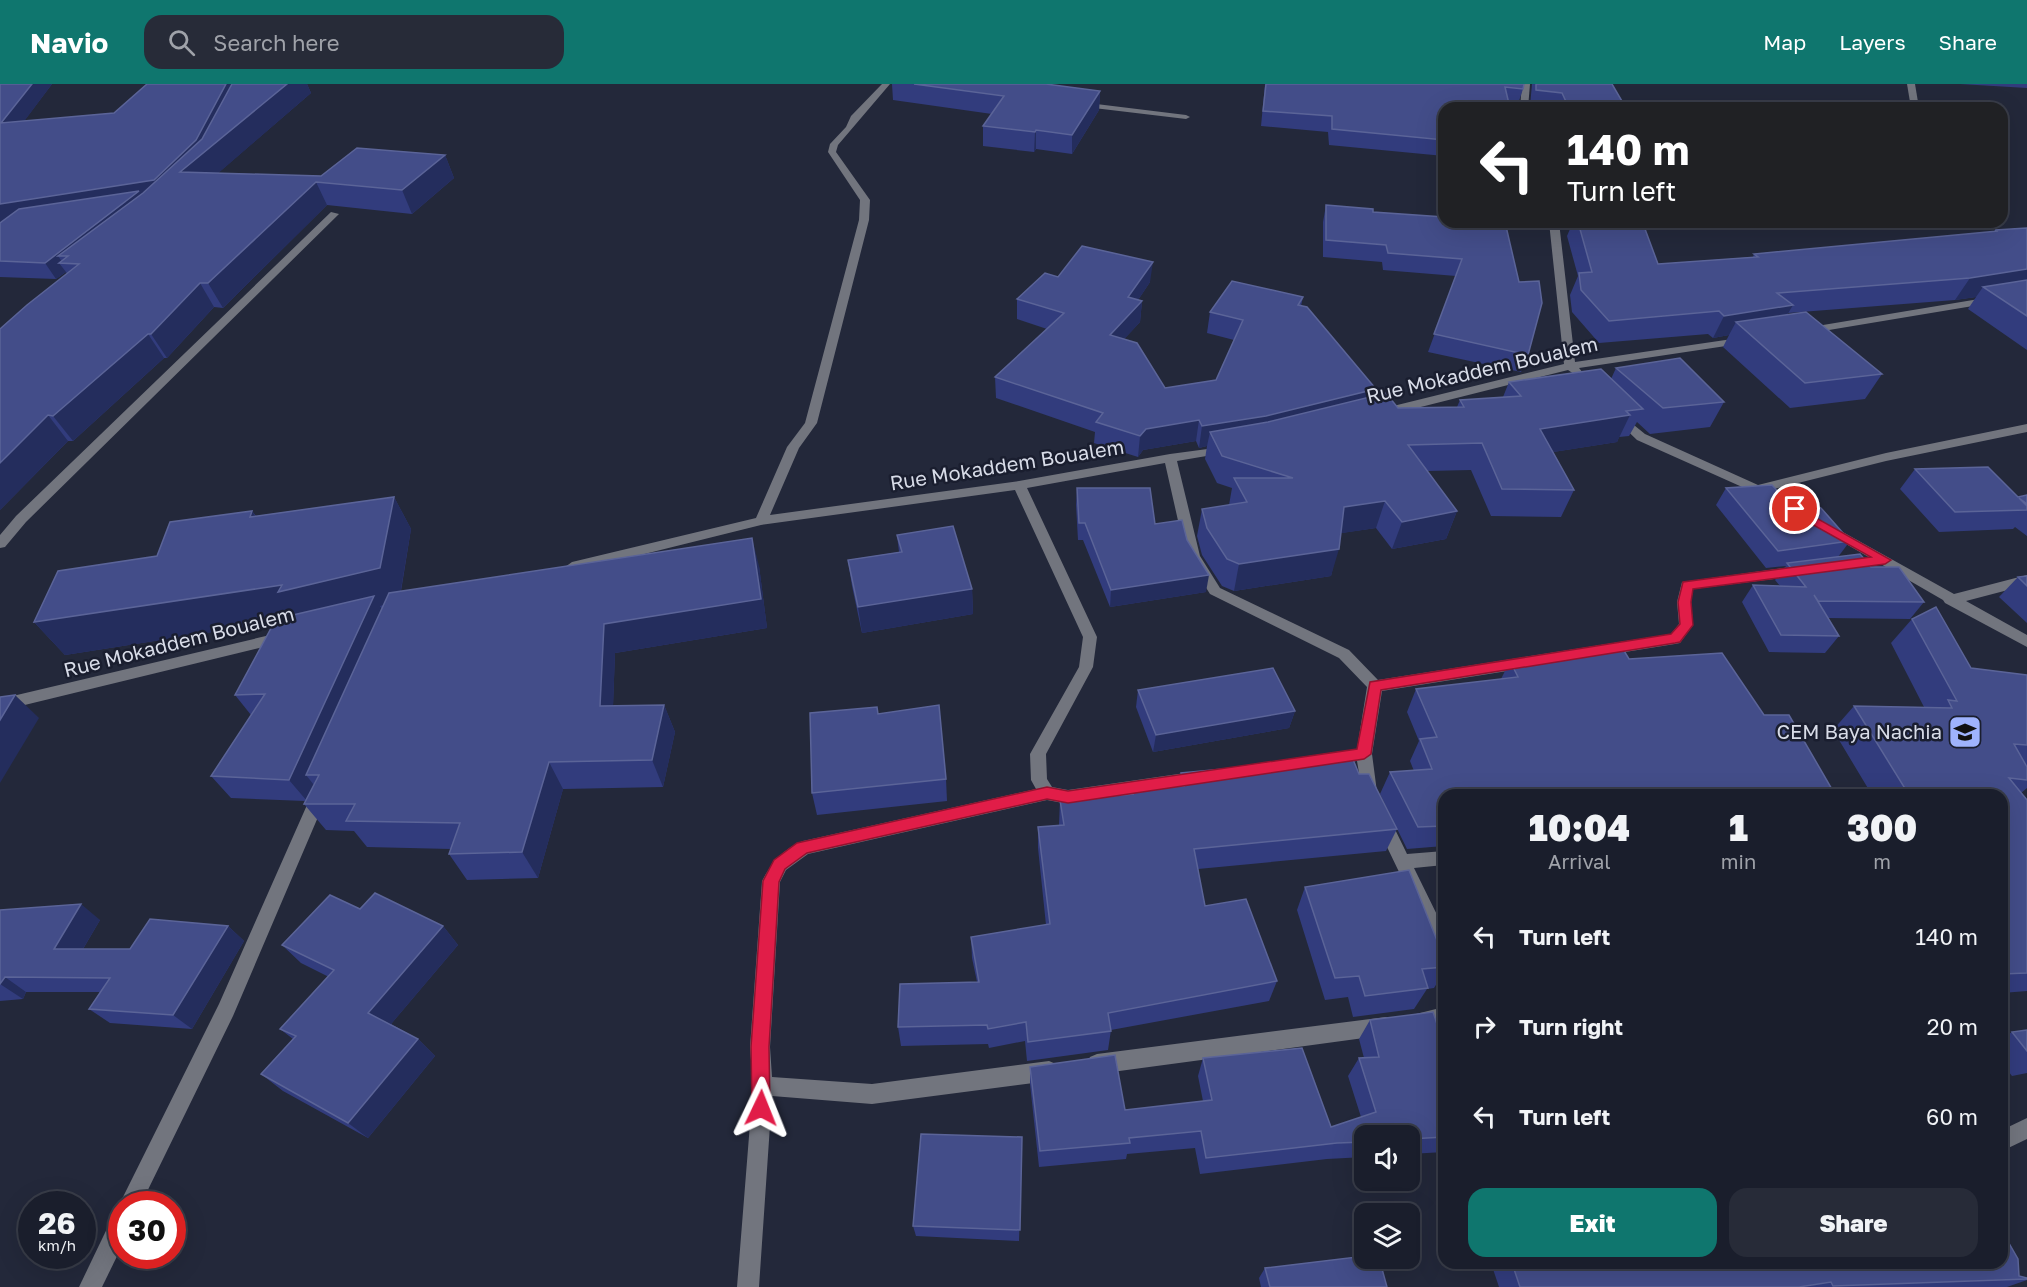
<!DOCTYPE html>
<style>
body{margin:0;font-family:"Golos Text",sans-serif;background:#272b38;color:#f1f3f6;height:100vh;display:flex;flex-direction:column;font-size:22px;white-space:nowrap}
*{box-sizing:border-box;margin:0}
p{font-size:20px;color:#9fa2a9}
.icon{flex:none;width:33px;height:33px;fill:none;stroke:currentColor;stroke-width:2;stroke-linecap:round;stroke-linejoin:round}
.map{position:relative;flex:1;overflow:hidden}
.side{position:absolute;left:1438px;top:705px;width:570px;height:480px;display:flex;flex-direction:column;background:#1a1e2c;border-radius:18px;box-shadow:0 6px 24px #0002,0 0 0 2px #383c48}
.side>*{flex:none}
.top-card{position:absolute;left:1438px;top:18px;width:570px;height:126px;border-radius:18px;box-shadow:0 6px 24px #0002,0 0 0 2px #383c48;background:#202124;color:#fff;overflow:hidden}
.tools{position:absolute;left:1354px;top:1041px;display:grid;gap:12px}
.tools a{display:grid;place-items:center;width:66px;height:66px;border-radius:12px;background:#1a1e2c;box-shadow:0 6px 24px #0002,0 0 0 2px #383c48;font-size:30px}
.speed{position:absolute;left:18px;top:1107px;display:flex;gap:12px;font-size:30px;font-weight:700;text-align:center}
.speed>*{display:grid;place-content:center;width:78px;height:78px;border-radius:50%;background:#1a1e2c;box-shadow:0 6px 24px #0002,0 0 0 2px #383c48;line-height:1}
.speed small{font-size:15px;font-weight:400}
.speed .limit{border:9px solid #d22;background:#fff;color:#111}
.pin{position:absolute;display:grid;place-items:center;width:51px;height:51px;color:#fff;margin:-26px;border:3px solid #fff;border-radius:50%;box-shadow:0 2px 6px #0007}
.me{position:absolute;width:66px;margin:-33px;rotate:2deg;stroke-linejoin:round;filter:drop-shadow(0 0 4px #0008)}
.turn{display:flex;align-items:center;gap:21px;height:126px;padding:0 30px;font-size:27px}
.turn .icon{width:78px;height:78px;stroke-width:2.5}
.turn b{display:block;font-size:42px;line-height:51px}
.eta{display:flex;justify-content:space-evenly;align-items:center;height:102px;text-align:center}
.eta b{font-size:36px;font-weight:800;line-height:42px}
.primary-button{display:flex;gap:12px;margin-top:auto;padding:12px 30px}
.primary-button a{flex:1;height:69px;border-radius:18px;background:#0f766e;color:#fff;font-size:24px;font-weight:800;line-height:69px;text-align:center}
.primary-button a+a{background:#272b38;color:#f1f3f6}
ul{padding:0;list-style:none}
li{display:flex;align-items:center;gap:18px;height:90px;padding:0 30px}
li div{flex:1}
li b{display:block;font-size:22px}
li em{font-style:normal}
header{display:flex;align-items:center;gap:36px;box-sizing:border-box;height:84px;padding:0 30px;background:#0f766e;color:#fff}
header strong{font-size:28px}
nav{display:flex;gap:33px;margin-inline-start:auto;font-size:21px}
.search{width:420px;height:54px;background:#272b38;display:flex;align-items:center;gap:15px;box-sizing:border-box;padding:0 21px;border-radius:18px;color:#9fa2a9;font-size:22px}
.map>svg:first-child{display:block}
.lines{fill:none;stroke-linecap:round;stroke-linejoin:round}
.minor{fill:#72757e;fill-rule:evenodd}
.wall{fill:#323c7d}
.shaded-wall{fill:#242d5d}
.building{fill:#434d89;stroke:#5b6498;stroke-width:1.5}
.route{fill:#e11d48;stroke:#92132f;stroke-width:1.5}
.labels{text-anchor:middle;stroke-width:5;stroke-linejoin:round;paint-order:stroke}
.street-label{font-size:20px;fill:#d8dce8;stroke:#1a1e2f}
.poi-label{font-size:20px;fill:#d8dce8;stroke:#1a1e2f;text-anchor:end}
</style>
<header>
<strong>Navio</strong>
<div class="search"><svg class="icon" aria-label="search" viewBox="0 0 24 24"><circle cx="10" cy="10" r="6"/><path d="M15 15l6 6"/></svg>Search here</div>
<nav><a>Map</a><a>Layers</a><a>Share</a></nav>
</header>
<div class="map">
<svg width="2027" height="1203" viewBox="0 0 2027 1203">
<rect width="100%" height="100%" fill="#23283a"/>
<g class="lines">
<g class="minor">
<path d="M882,0H890L838,61L836,68L870,116L869,136L817,339L799,364L770,431L1019,397L1170,370L1230,362V368L1177,377L1200,472L1220,504L1349,566L1378,596L1671,550L1679,540L1677,518L1682,498L1798,482L1805,487L1798,492L1693,505L1691,518L1693,541L1680,559L1675,560L1382,607L1372,670L1377,708L1375,713L1369,715L1363,713L1357,677L1302,685L1296,684L1294,679L1296,674L1302,673L1357,665L1367,603L1339,574L1210,510L1186,472L1165,379L1027,404L1097,553L1093,583L1046,670L1047,695L1052,703L1068,706L1199,687L1205,689L1207,694L1205,699L1199,701L1068,720L1047,716L808,770L786,786L780,798L770,963L772,993L872,1000L1049,977L1056,980L1059,987L1056,994L1049,997L872,1020L772,1012L759,1203H737L753,1002L750,963L762,797C771,779 784,764 803,757L1036,705L1031,696L1030,670L1079,583L1083,553L1015,406L761,441L572,488L565,483L572,478L756,434L787,363L805,339L859,136L860,116L828,68L830,60L846,43L851,32Z"/>
<polygon points="1522,0 1530,0 1528,24 1520,24"/>
<polygon points="1907,0 1915,0 1919,24 1911,24"/>
<polygon points="1080,18 1186,31 1190,33 1186,35 1077,22 1076,20"/>
<polygon points="331,128 339,130 26,438 5,463 0,464 0,451 16,432"/>
<polygon points="1549,138 1559,138 1575,278 1746,253 1751,256 1746,259 1579,284 1583,289 1577,292 1568,286 1381,333 1377,332 1377,326 1564,280"/>
<polygon points="2027,207 2027,213 1805,250 1800,247 1805,244"/>
<polygon points="1619,329 1645,350 1758,401 1886,369 2027,340 2027,348 1886,377 1770,406 1775,411 1769,415 1637,356 1613,333"/>
<polygon points="1832,442 1954,510 2027,491 2027,501 1966,517 2027,551 2027,563 1945,519 1943,516 1827,449 1825,446 1827,443"/>
<polygon points="283,548 290,553 288,557 0,627 0,615"/>
<polygon points="319,705 325,707 327,712 233,932 141,1120 122,1120 122,1125 119,1120 123,1113 219,920 311,712 313,707"/>
<polygon points="1383,731 1389,733 1407,770 1444,767 1444,781 1414,784 1444,845 1444,871 1438,869 1375,738 1377,733"/>
<polygon points="1444,923 1444,941 1415,947 1408,944 1406,938 1408,932"/>
<polygon points="1386,933 1393,936 1395,942 1393,948 1386,951 1097,990 1090,987 1087,980 1090,973 1097,970"/>
<polygon points="2027,1034 2027,1055 2002,1067 2002,1046"/>
<polygon points="122,1128 122,1162 102,1203 79,1203 114,1130"/>
</g>
</g>
<g class="wall">
<polygon points="0,0 52,0 24,37 114,29 147,0 307,0 311,9 218,89 321,92 445,71 454,94 412,130 327,121 223,224 214,223 167,274 164,274 73,357 68,357 0,426 67,190 66,188 56,195 0,193 0,139 2,137"/>
<polygon points="892,0 1046,0 1100,7 1099,26 1072,70 1036,65 1034,68 983,62 983,42 992,30 893,16"/>
<polygon points="1265,0 1524,0 1523,5 1518,20 1509,19 1444,24 1444,72 1329,61 1328,48 1261,42"/>
<polygon points="1532,0 1612,0 1626,24 1553,24 1530,22"/>
<polygon points="1960,0 2027,0 2027,4"/>
<polygon points="1326,121 1373,128 1444,133 1528,271 1521,288 1428,268 1456,192 1383,186 1382,178 1323,173 1323,138"/>
<polygon points="1573,138 1628,138 1630,144 1658,180 1753,173 1754,170 1993,148 1995,146 2027,144 2027,266 1968,225 1976,213 1955,216 1788,229 1788,231 1882,290 1865,315 1790,324 1723,263 1729,251 1713,254 1708,250 1599,259 1572,228 1570,211 1578,192 1567,152"/>
<polygon points="1058,193 1150,198 1138,216 1142,217 1140,238 1124,255 1165,304 1216,296 1234,256 1207,249 1210,228 1303,213 1301,222 1376,305 1374,312 1398,324 1457,323 1460,316 1503,313 1509,298 1611,295 1616,284 1724,318 1710,343 1650,350 1637,338 1629,352 1619,353 1617,358 1553,368 1574,406 1561,433 1491,432 1471,386 1427,387 1457,427 1446,455 1392,465 1376,444 1341,449 1331,492 1234,507 1222,502 1202,471 1197,452 1202,425 1229,421 1232,404 1217,399 1205,375 1207,362 1199,364 1196,357 1143,366 1138,373 1094,359 1095,348 996,314 995,293 1047,245 1017,235 1017,215"/>
<polygon points="1915,385 2018,413 2027,411 2027,452 2015,443 2013,445 1939,448 1900,405"/>
<polygon points="1077,404 1187,456 1206,508 1110,523 1083,456 1078,456 1076,421"/>
<polygon points="1726,404 1850,457 1838,473 1871,483 1924,518 1910,535 1827,534 1839,552 1825,569 1769,568 1742,518 1753,501 1780,502 1775,496 1786,482 1766,484 1716,421"/>
<polygon points="394,413 411,445 401,507 759,482 767,544 615,569 613,622 664,621 675,648 663,703 563,705 538,794 467,796 449,770 451,765 367,763 354,747 326,746 304,720 305,717 231,714 211,692 251,631 235,611 275,538 65,571 34,538 157,472 252,427 256,432"/>
<polygon points="897,451 972,505 973,530 862,549 852,502 848,476 899,468"/>
<polygon points="2027,492 2027,539 1999,513 2018,493"/>
<polygon points="1912,535 1971,584 2027,591 2027,704 2021,709 2027,716 2027,907 2002,909 2002,711 1872,711 1833,646 1854,622 1924,623 1891,559"/>
<polygon points="1568,569 1629,575 1764,631 1833,707 1829,711 1444,711 1444,762 1407,765 1380,710 1390,688 1414,687 1410,677 1419,657 1407,628 1416,605 1501,595 1510,577 1565,575"/>
<polygon points="1138,606 1295,627 1289,644 1153,668 1136,623"/>
<polygon points="878,630 946,695 947,717 817,731 812,709"/>
<polygon points="1181,689 1359,690 1397,745 1386,767 1198,785 1205,822 1277,897 1269,917 1111,946 1108,966 1027,977 1025,957 989,964 988,960 901,962 898,943 977,898 972,874 971,853 1046,841 1038,764 1038,743 1059,741 1060,716 1131,710 1132,704 1178,702"/>
<polygon points="1305,803 1444,874 1444,888 1434,904 1427,905 1414,925 1353,933 1348,913 1325,916 1297,826"/>
<polygon points="360,825 443,842 458,861 391,940 418,955 435,972 368,1054 283,1007 261,990 293,955 280,945 329,893 301,879 282,861"/>
<polygon points="0,826 100,836 83,865 130,865 228,842 244,857 192,945 110,939 89,925 100,908 26,908 23,915 0,917"/>
<polygon points="1370,936 1442,955 1444,955 1444,1068 1410,1070 1410,1052 1365,1052 1365,1073 1327,1075 1200,1090 1195,1064 1127,1070 1126,1075 1039,1083 1030,1000 1030,983 1125,1026 1203,1017 1198,992 1203,974 1331,1043 1361,1033 1348,992 1359,974 1364,974 1359,955"/>
<polygon points="2027,946 2027,989 2012,992 2002,979 2002,954 2012,948"/>
<polygon points="1022,1053 1019,1157 916,1152 913,1142"/>
<polygon points="1491,1179 2002,1179 2019,1192 2027,1194 2027,1196 2007,1203 1499,1203"/>
<polygon points="1265,1184 1387,1203 1261,1203 1259,1194"/>
</g>
<g class="shaded-wall">
<polygon points="32,0 52,0 11,55 1,39"/>
<polygon points="226,0 307,0 311,9 193,111 68,172 58,172 63,179 59,179 66,188 56,195 45,179 126,118 0,138 0,120"/>
<polygon points="1100,7 1099,26 1072,70 1072,51"/>
<polygon points="1036,46 1036,65 1034,68 1035,48"/>
<polygon points="445,71 454,94 412,130 402,106"/>
<polygon points="316,98 327,121 223,224 208,199"/>
<polygon points="1153,178 1150,198 1126,234 1128,213"/>
<polygon points="2027,185 2027,204 1983,203 1976,213 1955,216 1970,194"/>
<polygon points="200,199 214,223 167,274 151,250"/>
<polygon points="1142,217 1140,238 1109,272 1110,251"/>
<polygon points="1793,221 1780,243 1736,238 1729,251 1713,254 1724,232"/>
<polygon points="148,250 164,274 73,357 53,332"/>
<polygon points="1376,305 1370,326 1210,348 1207,362 1199,364 1202,342"/>
<polygon points="48,331 68,357 0,426 0,379"/>
<polygon points="1630,331 1617,358 1528,372 1540,345"/>
<polygon points="1199,336 1196,357 1143,366 1138,373 1140,352 1146,345"/>
<polygon points="394,413 411,445 399,517 380,522 388,534 306,691 314,701 307,717 289,696 297,535 65,571 34,538"/>
<polygon points="1385,417 1376,444 1336,450 1344,423"/>
<polygon points="252,427 274,460 250,433"/>
<polygon points="1457,427 1446,455 1392,465 1402,438"/>
<polygon points="752,454 759,482 767,544 615,569 612,650 600,622 604,540"/>
<polygon points="1339,465 1331,492 1234,507 1239,480"/>
<polygon points="1209,491 1206,508 1110,523 1111,506"/>
<polygon points="972,505 973,530 862,549 858,523"/>
<polygon points="15,611 39,634 0,699 0,636"/>
<polygon points="664,621 675,648 663,703 652,676"/>
<polygon points="1295,627 1289,644 1153,668 1156,651"/>
<polygon points="549,678 563,705 538,794 522,768"/>
<polygon points="81,820 100,836 74,880 54,865"/>
<polygon points="228,842 244,857 192,945 173,931"/>
<polygon points="443,842 458,861 386,946 368,929"/>
<polygon points="5,893 26,908 23,915 0,900"/>
<polygon points="418,955 435,972 368,1054 348,1039"/>
</g>
<g class="building">
<polygon points="0,0 32,0 1,39 114,29 147,0 226,0 196,56 154,96 0,120"/>
<polygon points="232,0 287,0 180,88 321,92 357,64 445,71 402,106 316,98 208,199 200,199 151,250 148,250 53,332 48,331 0,379 0,245 27,221 79,180 59,179 68,172 58,172 143,109 202,55"/>
<polygon points="914,0 1046,0 1100,7 1072,51 1036,46 1035,48 983,42 1004,12"/>
<polygon points="1266,0 1524,0 1523,5 1505,3 1510,24 1444,24 1444,56 1332,45 1332,32 1263,27"/>
<polygon points="1536,0 1612,0 1626,24 1569,24 1562,9 1536,6"/>
<polygon points="139,107 45,179 0,177 0,139 19,125"/>
<polygon points="1326,121 1373,125 1373,128 1444,133 1444,138 1505,138 1519,198 1539,197 1542,219 1528,271 1434,250 1462,175 1388,169 1386,161 1326,156"/>
<polygon points="1578,138 1628,138 1630,144 1645,145 1658,180 1758,173 1754,170 1998,147 1995,146 2027,144 2027,185 1970,194 1777,209 1793,221 1724,232 1719,227 1609,237 1581,206 1579,189 1592,188"/>
<polygon points="1082,162 1153,178 1128,213 1142,217 1110,251 1137,259 1165,304 1216,296 1243,236 1210,228 1232,197 1303,213 1298,221 1307,223 1376,305 1266,332 1202,342 1199,336 1146,345 1140,352 1096,338 1103,329 995,293 1064,229 1017,215 1045,189 1058,193"/>
<polygon points="2027,196 2027,232 1983,203"/>
<polygon points="1806,228 1882,290 1805,299 1736,238"/>
<polygon points="1680,274 1724,318 1663,324 1616,284"/>
<polygon points="1601,285 1643,325 1626,327 1630,331 1540,345 1574,406 1502,405 1482,359 1408,361 1457,427 1402,438 1385,417 1344,423 1339,465 1239,480 1227,475 1207,444 1202,425 1247,418 1234,394 1293,394 1222,372 1210,348 1268,338 1386,309 1398,324 1464,323 1460,316 1521,312 1509,298"/>
<polygon points="1988,383 2018,413 2027,411 2027,420 2019,414 2027,422 2027,426 1955,428 1915,385"/>
<polygon points="1772,401 1781,411 1796,410 1821,424 1850,457 1778,467 1726,404"/>
<polygon points="1077,404 1150,404 1155,440 1182,436 1187,456 1209,491 1111,506 1085,439 1079,439"/>
<polygon points="394,413 380,484 278,508 282,501 34,538 58,487 157,472 170,438 252,427 250,433"/>
<polygon points="953,442 972,505 858,523 848,476 902,468 897,451"/>
<polygon points="752,454 761,515 604,540 600,622 664,621 652,676 549,678 522,768 449,770 460,739 346,737 355,720 304,720 319,691 306,691 389,509"/>
<polygon points="1860,470 1871,483 1899,483 1924,518 1818,517 1814,511 1839,552 1781,551 1753,501 1806,503 1787,479"/>
<polygon points="2027,492 2027,502 2018,493"/>
<polygon points="374,512 289,696 211,692 265,610 235,611 276,535"/>
<polygon points="1936,523 1971,584 2027,591 2027,661 2014,660 2027,683 2027,696 2009,694 2027,716 2027,889 2002,890 2002,711 1909,711 1854,622 1952,624 1948,616 1957,617 1912,535"/>
<polygon points="1623,565 1629,575 1722,569 1764,631 1789,631 1833,707 1736,705 1738,709 1713,709 1714,711 1444,711 1444,742 1418,743 1390,688 1432,685 1420,655 1437,653 1416,605 1518,593 1510,577 1571,574 1568,569"/>
<polygon points="1273,584 1295,627 1156,651 1138,606"/>
<polygon points="15,611 0,636 0,613"/>
<polygon points="939,621 946,695 812,709 810,629 877,623 878,630"/>
<polygon points="1352,673 1359,690 1369,690 1397,745 1194,765 1205,822 1246,815 1277,897 1108,929 1111,947 1028,958 1026,938 988,945 987,941 898,943 900,900 979,898 971,853 1050,840 1038,743 1064,741 1060,716 1133,710 1132,704 1184,702 1181,689"/>
<polygon points="1409,786 1444,874 1444,883 1422,885 1428,904 1365,912 1359,892 1335,894 1305,803"/>
<polygon points="375,809 443,842 368,929 418,955 348,1039 261,990 296,952 280,945 334,886 282,861 330,811 360,825"/>
<polygon points="81,820 54,865 130,865 150,835 228,842 173,931 89,925 110,894 5,893 0,900 0,826"/>
<polygon points="1433,928 1442,955 1444,955 1444,1053 1410,1055 1410,1052 1365,1052 1365,1058 1337,1059 1206,1074 1201,1047 1129,1054 1130,1059 1040,1067 1030,983 1115,971 1125,1026 1212,1016 1203,974 1302,964 1331,1043 1376,1028 1359,974 1379,973 1370,936"/>
<polygon points="2027,946 2027,967 2012,948"/>
<polygon points="921,1050 1022,1053 1020,1146 913,1142"/>
<polygon points="2002,1147 2018,1175 2019,1192 2027,1194 2027,1195 1833,1202 1831,1198 1799,1203 1520,1203 1512,1179 2002,1179"/>
<polygon points="1365,1172 1365,1174 1379,1174 1387,1203 1270,1203 1265,1184"/>
</g>
<polygon class="route" points="1795,422 1891,476 1885,480 1693,505 1691,518 1693,541 1680,558 1675,559 1381,606 1371,670 1364,675 1068,719 1047,715 807,769 785,785 779,798 769,963 770,1024 768,1031 761,1033 755,1031 752,1024 751,963 763,797 774,776 797,759 1047,703 1068,707 1357,665 1370,598 1671,550 1680,540 1678,518 1683,498 1871,473 1790,428 1790,423"/>
<defs>
<g id="school-square" transform="scale(1.725)"><rect x="-9" y="-9" width="18" height="18" rx="4" fill="#9fb3fd" stroke="#1a1e2f"/><path d="M0-5L7-2L0 1L-7-2ZM-4 1L0 2.5L4 1V4Q0 6-4 4Z" fill="#111"/></g>
</defs>
<g fill-rule="evenodd">
<use href="#school-square" x="1965" y="648"/>
</g>
<g class="labels">
<g class="street-label">
<text transform="translate(1482 286) rotate(-13)" y="7">Rue Mokaddem Boualem</text>
<text transform="translate(1007 381) rotate(-9)" y="7">Rue Mokaddem Boualem</text>
<text transform="translate(179 558) rotate(-14)" y="7">Rue Mokaddem Boualem</text>
</g>
<g class="poi-label">
<text x="1942" y="655">CEM Baya Nachia</text>
</g>
</g>
</svg>
<div class="tools">
<a><svg class="icon" aria-label="sound" viewBox="0 0 24 24"><path d="M4 9h4l5-4v14l-5-4H4zM17 9q2 3 0 6"/></svg></a>
<a><svg class="icon" aria-label="layers" viewBox="0 0 24 24"><path d="M12 4l9 5-9 5-9-5zM3 14l9 5 9-5"/></svg></a>
</div>
<div class="speed"><div>26<small>km/h</small></div><div class="limit">30</div></div>
<div class="pin" style="left:1795px;top:425px;background:#d93025"><svg class="icon" aria-label="arrive" viewBox="0 0 24 24"><path d="M6 21V4h12l-3 4 3 4H6"/></svg></div>
<svg class="me" style="left:761px;top:1024px" viewBox="-20 -20 40 40"><path d="M0-17L14 15 0 8-14 15z" fill="#e11d48" stroke="#fff" stroke-width="4"/></svg>
<div class="top-card">
<div class="turn"><svg class="icon" aria-label="left" viewBox="0 0 24 24"><path d="M17 20v-9H6M10 6l-5 5 5 5"/></svg><div><b>140 m</b>Turn left</div></div>
</div>
<section class="side">
<div class="eta">
<div><b>10:04</b><p>Arrival</p></div>
<div><b>1</b><p>min</p></div>
<div><b>300</b><p>m</p></div>
</div>
<ul>
<li><svg class="icon" aria-label="left" viewBox="0 0 24 24"><path d="M17 20v-9H6M10 6l-5 5 5 5"/></svg><div><b>Turn left</b></div><em>140 m</em></li>
<li><svg class="icon" aria-label="right" viewBox="0 0 24 24"><path d="M7 20v-9h11M14 6l5 5-5 5"/></svg><div><b>Turn right</b></div><em>20 m</em></li>
<li><svg class="icon" aria-label="left" viewBox="0 0 24 24"><path d="M17 20v-9H6M10 6l-5 5 5 5"/></svg><div><b>Turn left</b></div><em>60 m</em></li>
</ul>
<div class="primary-button"><a>Exit</a><a>Share</a></div>
</section>
</div>
